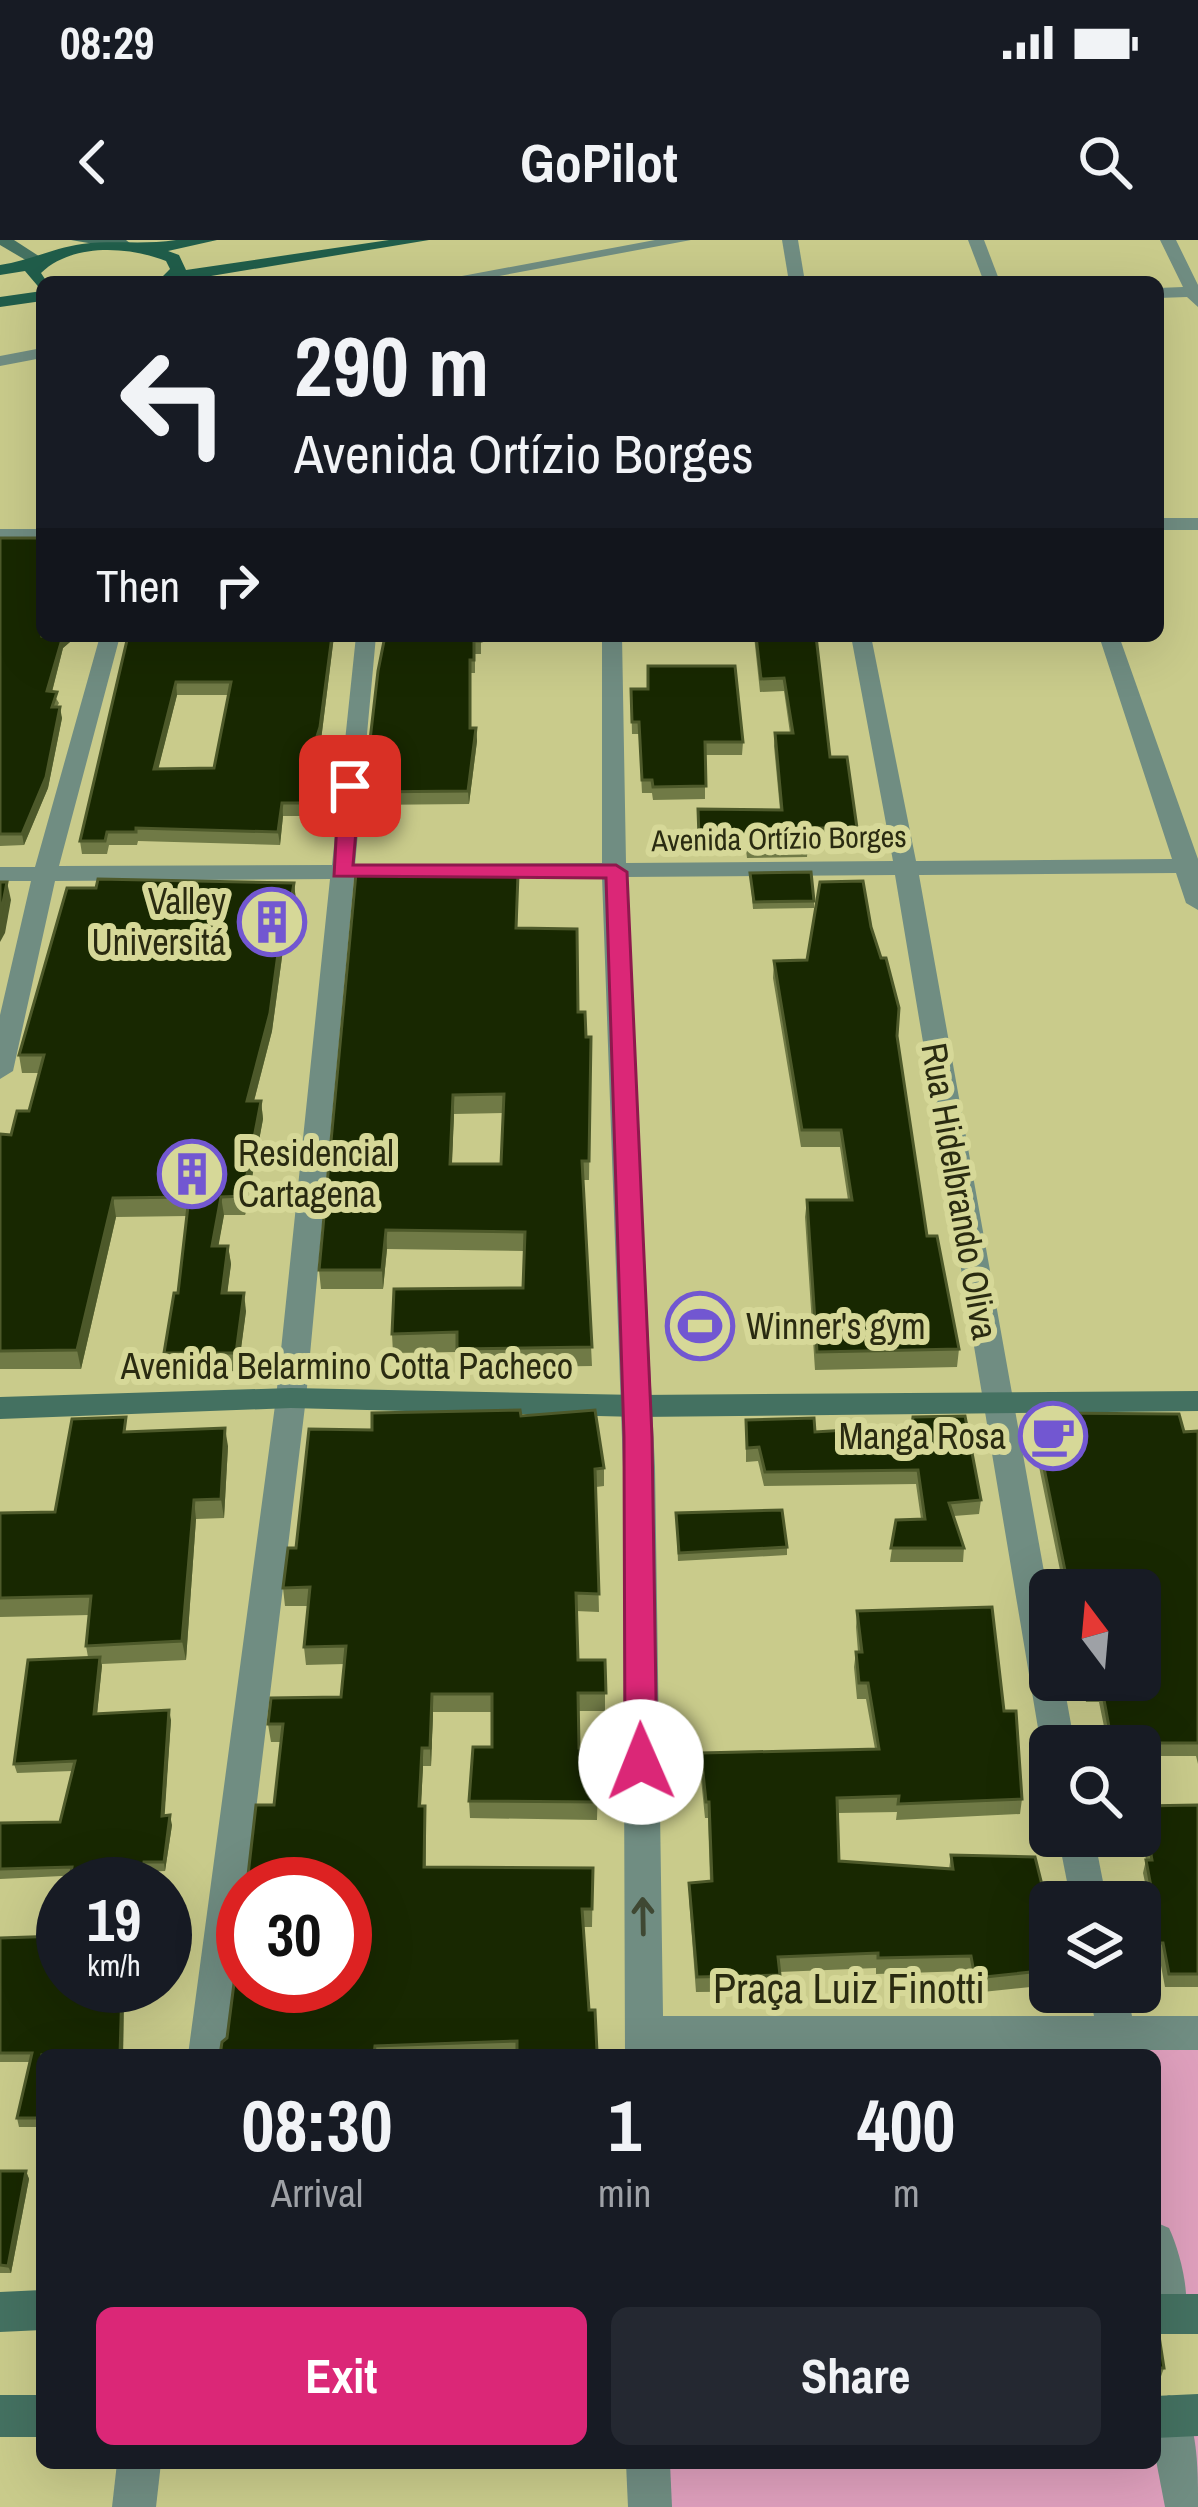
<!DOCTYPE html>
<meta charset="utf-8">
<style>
body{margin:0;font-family:"Archivo Narrow",sans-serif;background:#242831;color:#f1f3f6;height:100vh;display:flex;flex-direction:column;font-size:45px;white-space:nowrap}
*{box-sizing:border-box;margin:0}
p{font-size:39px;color:#9ea1a6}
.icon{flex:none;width:66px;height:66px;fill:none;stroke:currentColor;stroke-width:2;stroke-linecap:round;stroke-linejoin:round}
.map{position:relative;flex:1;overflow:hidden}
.drawer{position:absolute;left:36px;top:1809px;width:1125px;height:420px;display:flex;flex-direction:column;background:#171b24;border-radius:18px;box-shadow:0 12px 48px #0002}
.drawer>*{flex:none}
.top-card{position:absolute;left:36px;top:36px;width:1128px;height:366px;border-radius:18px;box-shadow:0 12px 48px #0002;background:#171b24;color:#f1f3f6;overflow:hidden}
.needle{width:78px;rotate:344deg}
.fabs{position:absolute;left:1029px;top:1329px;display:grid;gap:24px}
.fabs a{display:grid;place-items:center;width:132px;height:132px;border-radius:18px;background:#171b24;box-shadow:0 12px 48px #0002;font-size:60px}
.speed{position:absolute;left:36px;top:1617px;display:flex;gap:24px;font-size:60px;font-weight:700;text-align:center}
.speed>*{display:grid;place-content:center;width:156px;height:156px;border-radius:50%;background:#171b24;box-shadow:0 12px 48px #0002;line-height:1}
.speed small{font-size:30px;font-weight:400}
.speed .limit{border:18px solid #d22;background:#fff;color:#111}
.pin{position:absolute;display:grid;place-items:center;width:102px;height:102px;color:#fff;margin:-51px;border-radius:24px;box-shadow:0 6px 18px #0006}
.me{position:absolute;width:132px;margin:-66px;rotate:359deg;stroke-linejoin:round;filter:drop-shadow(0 0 9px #0008)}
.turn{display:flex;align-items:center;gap:42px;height:252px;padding:0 60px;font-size:54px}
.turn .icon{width:156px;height:156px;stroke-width:2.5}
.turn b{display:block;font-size:84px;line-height:102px}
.then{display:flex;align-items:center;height:114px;padding:0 60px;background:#0003;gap:24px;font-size:45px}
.eta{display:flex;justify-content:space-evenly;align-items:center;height:204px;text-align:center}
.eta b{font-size:72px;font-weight:700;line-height:84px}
.cta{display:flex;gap:24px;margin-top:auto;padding:24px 60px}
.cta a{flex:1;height:138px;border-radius:18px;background:#db2777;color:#fff;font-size:48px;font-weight:700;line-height:138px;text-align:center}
.cta a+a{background:#242831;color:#f1f3f6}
.status{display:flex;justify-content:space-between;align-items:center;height:84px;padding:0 60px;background:#171b24;direction:ltr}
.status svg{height:33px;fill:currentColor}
header{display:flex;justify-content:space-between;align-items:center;height:156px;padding:0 60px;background:#171b24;font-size:54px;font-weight:700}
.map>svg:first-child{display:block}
.green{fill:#de9fbc}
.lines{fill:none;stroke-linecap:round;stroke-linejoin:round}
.street{fill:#708d82;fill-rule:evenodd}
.secondary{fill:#447161;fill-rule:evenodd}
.primary{fill:#205d4a;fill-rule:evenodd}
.wall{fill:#707a46;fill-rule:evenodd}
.shaded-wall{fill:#4d592a}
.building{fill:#182801;stroke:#4d592a;stroke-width:3;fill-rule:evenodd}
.oneway{stroke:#3f4833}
.route{fill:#db2777;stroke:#8e194d;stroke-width:3}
.labels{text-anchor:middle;stroke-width:12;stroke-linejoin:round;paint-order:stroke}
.far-street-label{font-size:30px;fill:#2a2b11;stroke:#d6d898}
.poi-label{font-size:36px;fill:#2a2b11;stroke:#d6d898;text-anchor:end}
.street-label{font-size:36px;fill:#2a2b11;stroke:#d6d898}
.near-street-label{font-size:42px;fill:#2a2b11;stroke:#d6d898}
</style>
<div class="status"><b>08:29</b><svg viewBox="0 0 49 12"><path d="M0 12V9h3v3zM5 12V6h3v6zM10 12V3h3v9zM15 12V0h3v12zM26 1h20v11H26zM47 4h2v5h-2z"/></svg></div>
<header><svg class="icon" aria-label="back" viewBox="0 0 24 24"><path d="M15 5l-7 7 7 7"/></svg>GoPilot<svg class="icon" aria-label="search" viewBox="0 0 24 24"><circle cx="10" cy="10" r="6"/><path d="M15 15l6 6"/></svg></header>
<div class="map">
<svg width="1198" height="2267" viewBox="0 0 1198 2267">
<rect width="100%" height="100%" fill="#c9cb8b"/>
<g class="green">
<polygon points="1198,1783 1198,2066 1155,2066 1155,1815 660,1815 659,1785"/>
<polygon points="1198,2162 1198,2267 665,2267 665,2223 1155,2223 1155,2164"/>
</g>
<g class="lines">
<g class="street">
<polygon points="655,0 691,0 467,42 430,42"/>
<polygon points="782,0 798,0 805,42 789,42"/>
<polygon points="968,0 984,0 1000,42 984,42"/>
<polygon points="1160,0 1176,0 1198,45 1198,67 1187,57 1158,58 1158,48 1183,47"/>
<polygon points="42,108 42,118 0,126 0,116"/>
<rect x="1158" y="278" width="40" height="12"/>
<rect x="0" y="289" width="42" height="12"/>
<polygon points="100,396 120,396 59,626 332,625 356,396 376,396 355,625 602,623 602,396 622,396 626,623 893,621 851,396 871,396 916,621 1172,619 1099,396 1119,396 1198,619 1198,670 1186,663 1176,633 919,635 1050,1365 1050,1440 1063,1440 1075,1506 1050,1506 1050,1517 1041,1506 895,635 626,637 655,1227 663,1776 1094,1776 1089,1752 1127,1752 1132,1776 1198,1776 1198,1810 1139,1810 1140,1815 1102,1815 1101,1810 663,1810 663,1815 625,1815 623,1227 602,637 354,639 306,1158 247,1644 243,1644 226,1815 188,1815 276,1158 330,639 55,641 13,831 0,839 0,775 31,641 0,641 0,627 35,627"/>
<polygon points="1058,1596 1094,1596 1107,1662 1071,1662"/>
<path d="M1155,1982L1169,1988C1181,2014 1193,2062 1182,2088L1167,2094L1155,2089Z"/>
<path d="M1169,2155L1184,2161C1198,2196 1198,2230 1198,2267H1165L1155,2215V2161Z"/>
<polygon points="117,2223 161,2223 156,2267 112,2267"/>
<polygon points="626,2223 670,2223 672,2267 628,2267"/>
</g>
<g class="secondary">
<polygon points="0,0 14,0 48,22 34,25 0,5"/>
<polygon points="71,0 126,0 131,4 123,9"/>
<polygon points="291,1148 638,1155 1198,1151 1198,1171 638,1177 291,1168 0,1179 0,1157"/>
<polygon points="42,2050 42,2090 0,2092 0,2052"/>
<rect x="1155" y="2054" width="43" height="40"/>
<polygon points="1198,2154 1198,2196 1155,2198 1155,2156"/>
<rect x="0" y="2155" width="42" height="42"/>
</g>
<g class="primary">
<path d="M176,0H217L168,11L179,15L186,30L389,0H429L175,42H157L170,29L166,21C128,6 72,3 41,33L47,42H42V51L25,31L0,35V25C29,21 53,8 82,4C114,0 144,5 176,0Z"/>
<polygon points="42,51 42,61 0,67 0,57"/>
</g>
</g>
<g class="wall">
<polygon points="0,298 42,396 77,396 63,408 52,452 59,463 57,467 62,478 48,548 24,605 0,606"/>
<path d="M128,396H334L321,500L310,535L311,547L305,576H283L280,605L138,601L137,605H109L107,614H82L80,601ZM177,455H229L214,528L158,529Z"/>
<polygon points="481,396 481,414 475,414 475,433 470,433 470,488 476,488 477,501 469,564 365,565 364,552 378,431"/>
<polygon points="754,396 830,396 830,400 816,400 830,517 857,588 855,602 808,601 807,617 747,618 746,610 699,610 698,569 780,570 774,506 775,493 790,493 784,451 760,452"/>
<polygon points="631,449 743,502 742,515 705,515 705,559 653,560 652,553 642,553 639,494 632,494"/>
<polygon points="750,633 814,661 814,668 753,669"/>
<polygon points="294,643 296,661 289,702 284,702 272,791 254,861 261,861 263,879 245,975 224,975 218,1006 228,1006 231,1024 227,1053 246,1071 238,1131 167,1132 164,1113 178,1053 187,976 116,977 81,1129 0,1129 0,894 11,895 29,871 39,833 22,833 19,815"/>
<path d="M518,652L517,688L578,772L586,797H591L589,940H583L592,1126L458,1128L457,1112L393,1113L392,1094L523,1048L524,1011L387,1009L383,1049H321L319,1030ZM503,873L501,924H452L454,874Z"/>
<polygon points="871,687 897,796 927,996 959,1109 957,1127 815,1130 805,977 807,960 848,960 840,907 801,907 773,738 774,721 807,720"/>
<polygon points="521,1176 604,1228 604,1246 596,1247 599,1372 576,1371 578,1420 605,1420 605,1471 579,1471 579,1508 599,1508 597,1580 470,1578 469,1561 492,1507 492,1472 433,1472 431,1526 423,1526 421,1566 426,1584 426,1627 593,1628 592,1687 583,1687 589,1770 597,1812 601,1815 220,1815 227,1798 274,1565 281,1502 271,1502 268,1484 341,1457 344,1424 306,1425 304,1407 308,1366 285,1366 283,1348 296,1308 372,1190"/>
<polygon points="746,1180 815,1192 912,1186 981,1260 979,1274 954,1276 964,1308 963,1322 890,1322 896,1280 921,1279 916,1244 764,1246 758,1221 746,1222"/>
<polygon points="1035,1184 1198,1191 1198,1524 1196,1516 1140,1516 1140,1506 1108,1506 1099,1462 1086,1462 1082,1440 1140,1440 1140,1350 1064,1350 1033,1197"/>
<polygon points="129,1192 228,1206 224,1278 196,1279 186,1420 102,1424 97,1474 171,1480 164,1576 172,1585 165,1631 0,1639 0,1583 60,1582 72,1531 17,1533 14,1524 88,1417 86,1406 89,1375 0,1377 0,1273 55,1272"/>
<polygon points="676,1273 787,1307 787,1315 678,1321"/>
<polygon points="857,1371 1004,1471 1022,1559 1020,1574 896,1580 897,1572 838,1573 839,1621 949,1629 951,1615 1050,1677 1050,1745 973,1753 968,1731 876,1734 876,1728 779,1732 778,1751 696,1752 689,1658 689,1643 710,1641 708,1578 705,1578 700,1529 701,1513 875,1509 866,1459 857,1459 854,1427 856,1412 858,1412 856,1387"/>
<polygon points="1142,1566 1198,1566 1198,1747 1165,1747 1159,1715 1152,1715 1143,1665 1147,1652 1143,1633 1146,1620 1140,1586"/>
<polygon points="0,1698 63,1746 138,1746 137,1754 124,1754 123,1815 42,1815 42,1887 19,1887 17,1878 30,1822 0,1822"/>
<polygon points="0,1931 26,1931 29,1939 11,2033 0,2033"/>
<polygon points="1155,2096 1164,2128 1159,2142 1155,2142"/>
</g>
<g class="shaded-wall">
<polygon points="63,396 77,396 63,408 49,463 47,451"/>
<polygon points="332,396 334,396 321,500 310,535 311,547 305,576 305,534"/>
<polygon points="176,442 177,455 155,542 154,529"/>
<polygon points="60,467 62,478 48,548 24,605 22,594"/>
<polygon points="476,488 477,501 469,564 468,551"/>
<polygon points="282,563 283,576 280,605 278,592"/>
<polygon points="7,642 11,660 5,693 0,702 0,678"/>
<polygon points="294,643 296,661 289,702 287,684"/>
<polygon points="282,684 284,702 272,791 249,880 247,861"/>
<polygon points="453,855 454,874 451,943 450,924"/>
<polygon points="261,861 263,879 245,975 243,956"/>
<polygon points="221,957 224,975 215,1025 212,1006"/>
<polygon points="113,958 116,977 81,1129 77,1110"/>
<polygon points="386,990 387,1009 383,1049 382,1030"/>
<polygon points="228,1006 231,1024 225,1071 222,1053"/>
<polygon points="244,1053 246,1071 238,1131 236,1113"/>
<polygon points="225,1188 228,1206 224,1278 221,1259"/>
<polygon points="194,1260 196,1279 186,1420 182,1401"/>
<polygon points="100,1417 102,1426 96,1484 94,1474"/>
<polygon points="432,1454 433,1472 431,1526 430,1508"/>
<polygon points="169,1470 171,1480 164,1585 162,1576"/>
<polygon points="422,1508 423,1526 420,1584 419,1566"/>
<polygon points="170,1575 172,1585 165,1631 164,1622"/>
<polygon points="122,1746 124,1754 123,1815 120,1815"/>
<polygon points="26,1931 29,1939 11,2033 8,2026"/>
</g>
<g class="building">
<polygon points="0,298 42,298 42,396 63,396 47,451 57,452 52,467 60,467 46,537 22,594 0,594"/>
<path d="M128,396H332L320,487L305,534H310L304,563H282L278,592L136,588V592H107L105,601H80ZM176,442H231L214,528L154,529Z"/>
<polygon points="385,396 481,396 481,401 474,401 474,420 470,420 470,488 476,488 468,551 364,552 378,431"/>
<polygon points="756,396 816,396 830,517 847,517 857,588 806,588 808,604 748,604 747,597 699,597 698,569 782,570 775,493 793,493 784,438 761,439"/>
<polygon points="648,426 735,426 743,502 705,502 706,546 653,547 652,540 642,540 639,482 632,482 631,449 648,449"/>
<polygon points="811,632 814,661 754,662 750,633"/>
<path d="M356,633L518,634L516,688L577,689L578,772H585L586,797H591L589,921H582L592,1107L457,1109V1092L392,1094L394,1049L523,1048L525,992L386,990L382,1030H319ZM504,854L501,924H450L453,855Z"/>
<polygon points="98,639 294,643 287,684 282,684 270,773 247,861 261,861 243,956 221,957 212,1006 228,1006 222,1053 244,1053 236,1113 164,1113 174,1053 178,1053 189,957 113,958 77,1110 0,1111 0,894 11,895 17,871 29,871 44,815 19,815 67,648 96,648"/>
<polygon points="863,641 871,687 881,718 886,718 899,768 897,796 927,996 937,996 959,1109 817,1112 807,960 852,960 841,890 802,890 774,721 807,720 820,642"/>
<polygon points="0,642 7,642 0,678"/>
<polygon points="520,1170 521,1176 595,1170 604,1228 595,1229 599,1354 576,1353 578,1420 605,1420 606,1453 578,1453 579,1508 599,1508 597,1562 469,1561 473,1507 492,1507 492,1454 432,1454 430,1508 422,1508 419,1566 425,1566 424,1627 593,1628 592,1669 582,1669 589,1770 595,1770 597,1812 601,1812 601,1815 517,1815 517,1801 375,1806 374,1815 220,1815 222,1802 227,1798 243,1673 243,1746 345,1746 345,1644 247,1644 256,1565 274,1565 283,1484 268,1484 271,1458 341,1457 346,1406 304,1407 310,1347 283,1348 288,1308 296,1308 309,1189 372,1190 372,1173"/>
<polygon points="1047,1173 1179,1174 1184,1192 1198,1191 1198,1503 1112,1503 1102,1449 1088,1449 1087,1440 1140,1440 1140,1350 1069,1350 1035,1184"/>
<polygon points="965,1176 981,1260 949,1263 964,1308 891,1308 896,1280 925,1279 918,1230 765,1232 759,1207 747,1208 746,1180 814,1178 815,1192 912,1186 913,1177"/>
<polygon points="126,1177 124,1192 225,1188 221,1259 194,1260 182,1401 86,1406 91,1356 0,1358 0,1273 55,1272 72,1179"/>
<polygon points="782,1270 787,1307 679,1313 676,1273"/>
<polygon points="992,1367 1004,1471 1016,1471 1022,1559 898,1564 899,1556 837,1558 839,1621 953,1629 951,1615 1035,1617 1050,1677 1050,1730 975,1738 971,1716 878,1718 878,1713 778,1717 780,1735 697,1737 689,1643 712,1641 709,1562 706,1562 701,1513 879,1509 868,1443 859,1443 856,1412 862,1412 857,1371"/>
<polygon points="100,1417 94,1474 169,1470 162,1576 170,1575 164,1622 144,1622 141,1644 69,1644 72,1627 0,1629 0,1583 60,1582 75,1521 14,1524 28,1420"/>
<polygon points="1198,1565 1198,1734 1169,1734 1163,1703 1155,1703 1146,1652 1152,1652 1146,1620 1152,1620 1142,1566"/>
<polygon points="63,1680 63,1746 122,1746 120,1815 42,1815 42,1878 17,1878 32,1813 0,1813 0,1698 60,1696"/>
<polygon points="0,1931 26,1931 8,2026 0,2025"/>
<polygon points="1155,2096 1159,2096 1164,2128 1155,2128"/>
</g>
<defs><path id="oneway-shaft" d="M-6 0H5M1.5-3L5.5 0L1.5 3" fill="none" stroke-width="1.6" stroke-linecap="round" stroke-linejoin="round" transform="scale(3)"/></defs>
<use class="oneway" href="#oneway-shaft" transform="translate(643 1676) rotate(-91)"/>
<polygon class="route" points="350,540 360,546 353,625 616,625 627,632 652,1197 657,1522 652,1531 641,1535 630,1531 625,1522 624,1197 606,638 334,636 339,546"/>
<defs>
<g id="building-ring" transform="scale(3.45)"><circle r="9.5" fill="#d6d898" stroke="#7257d1" stroke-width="1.5"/><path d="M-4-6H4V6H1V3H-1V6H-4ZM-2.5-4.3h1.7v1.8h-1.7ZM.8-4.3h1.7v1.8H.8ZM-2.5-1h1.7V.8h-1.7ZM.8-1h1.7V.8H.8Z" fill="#7257d1"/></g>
<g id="stadium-ring" transform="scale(3.45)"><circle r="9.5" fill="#d6d898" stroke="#7257d1" stroke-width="1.5"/><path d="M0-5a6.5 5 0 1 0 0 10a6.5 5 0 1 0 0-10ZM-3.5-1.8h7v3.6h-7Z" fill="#7257d1"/></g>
<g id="cafe-ring" transform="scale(3.45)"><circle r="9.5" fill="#d6d898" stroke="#7257d1" stroke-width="1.5"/><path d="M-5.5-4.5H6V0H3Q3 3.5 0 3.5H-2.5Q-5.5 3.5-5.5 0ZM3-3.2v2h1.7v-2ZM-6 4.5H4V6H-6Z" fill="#7257d1"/></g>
</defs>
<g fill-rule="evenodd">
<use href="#building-ring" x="272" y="682"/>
<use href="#building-ring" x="192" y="934"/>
<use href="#stadium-ring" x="700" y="1086"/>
<use href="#cafe-ring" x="1053" y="1196"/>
</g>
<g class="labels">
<g class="far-street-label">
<text transform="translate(779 599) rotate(-1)" y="10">Avenida Ortízio Borges</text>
</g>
<g class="poi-label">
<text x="226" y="674">Valley<tspan x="226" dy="41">Universitá</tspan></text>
<text x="238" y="926" text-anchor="start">Residencial<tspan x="238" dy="41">Cartagena</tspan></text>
<text x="746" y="1099" text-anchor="start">Winner's gym</text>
<text x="1006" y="1209">Manga Rosa</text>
</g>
<g class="street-label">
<text transform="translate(960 951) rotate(80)" y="13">Rua Hidelbrando Oliva</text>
<text x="347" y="1139">Avenida Belarmino Cotta Pacheco</text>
</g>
<g class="near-street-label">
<text x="849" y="1763">Praça Luiz Finotti</text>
</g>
</g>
</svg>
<div class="fabs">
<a><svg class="needle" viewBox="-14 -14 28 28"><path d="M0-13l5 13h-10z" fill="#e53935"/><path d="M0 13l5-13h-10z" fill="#9ea1a6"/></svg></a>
<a><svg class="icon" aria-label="search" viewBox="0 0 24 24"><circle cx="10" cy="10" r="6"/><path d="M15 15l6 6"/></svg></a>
<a><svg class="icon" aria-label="layers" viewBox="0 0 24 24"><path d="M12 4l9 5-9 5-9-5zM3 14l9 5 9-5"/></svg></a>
</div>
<div class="speed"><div>19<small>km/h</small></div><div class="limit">30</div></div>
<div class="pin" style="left:350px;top:546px;background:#d93025"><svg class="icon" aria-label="arrive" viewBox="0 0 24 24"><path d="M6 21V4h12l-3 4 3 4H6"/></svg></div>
<svg class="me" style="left:641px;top:1522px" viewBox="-20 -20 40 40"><circle r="19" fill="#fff"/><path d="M0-13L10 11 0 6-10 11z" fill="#db2777"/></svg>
<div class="top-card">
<div class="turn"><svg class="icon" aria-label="left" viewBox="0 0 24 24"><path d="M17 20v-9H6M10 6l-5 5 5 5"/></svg><div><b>290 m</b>Avenida Ortízio Borges</div></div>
<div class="then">Then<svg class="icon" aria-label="right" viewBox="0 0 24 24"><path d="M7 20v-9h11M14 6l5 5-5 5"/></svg></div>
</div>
<section class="drawer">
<div class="eta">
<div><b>08:30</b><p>Arrival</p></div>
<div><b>1</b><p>min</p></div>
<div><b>400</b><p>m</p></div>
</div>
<div class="cta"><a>Exit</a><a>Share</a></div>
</section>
</div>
